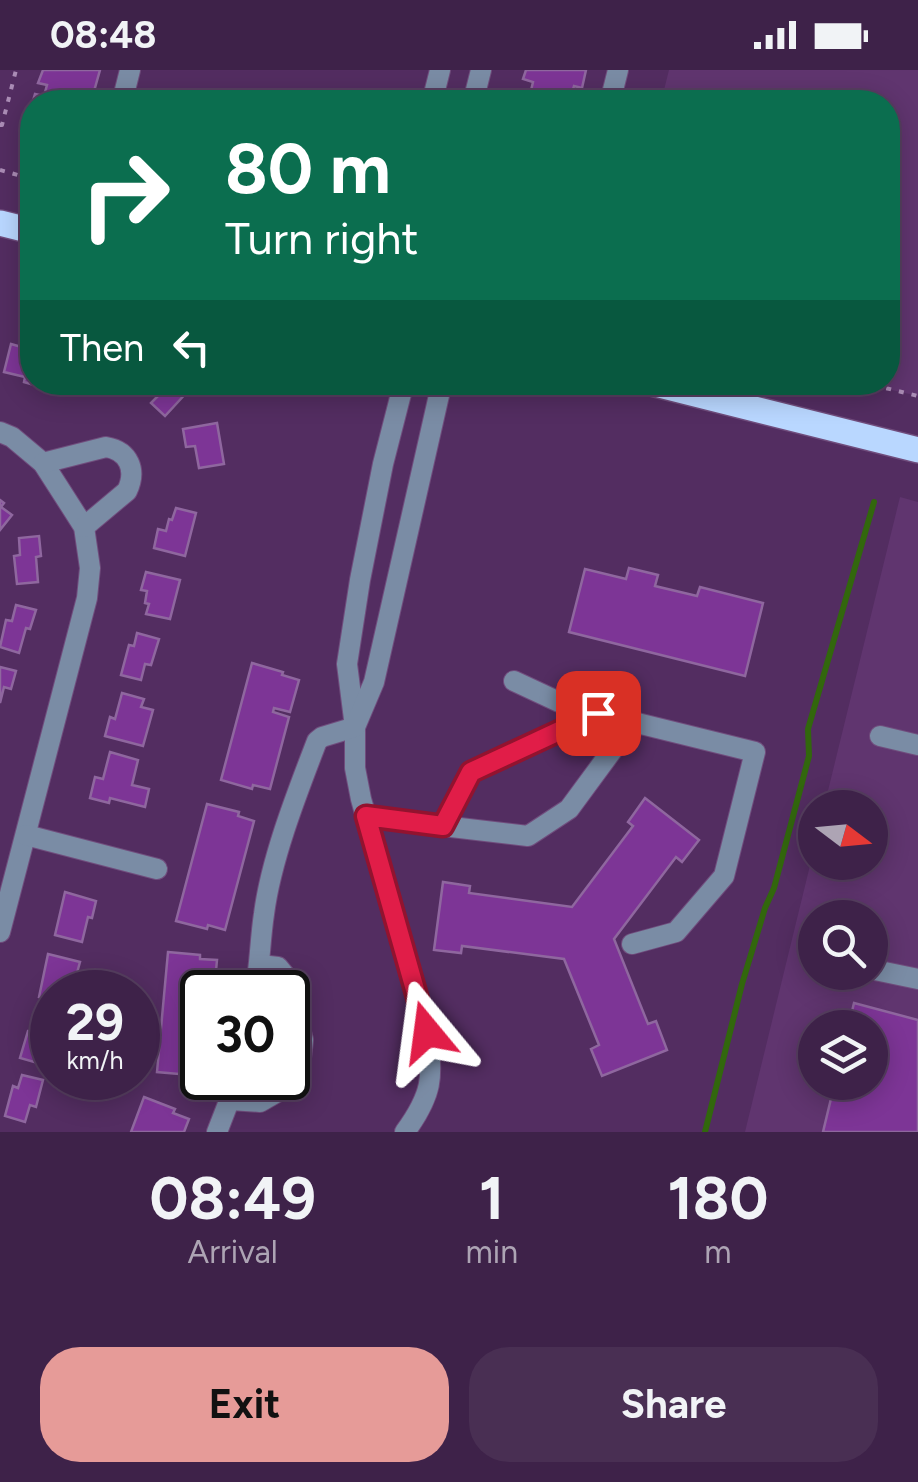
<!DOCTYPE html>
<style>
body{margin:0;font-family:Figtree,sans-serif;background:#492f53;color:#f1f3f6;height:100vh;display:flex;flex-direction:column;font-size:38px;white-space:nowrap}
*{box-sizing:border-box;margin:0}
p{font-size:32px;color:#ada4b4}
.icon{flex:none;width:55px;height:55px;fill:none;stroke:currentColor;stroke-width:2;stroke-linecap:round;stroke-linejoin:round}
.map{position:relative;height:1062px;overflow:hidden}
.panel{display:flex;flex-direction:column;background:#3e2249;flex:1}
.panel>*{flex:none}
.banner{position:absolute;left:20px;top:20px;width:880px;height:305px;border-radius:40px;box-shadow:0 5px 25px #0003,0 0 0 2px #573f61;background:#0b6e4f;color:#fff;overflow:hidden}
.needle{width:65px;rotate:106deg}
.fabs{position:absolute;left:798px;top:720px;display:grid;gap:20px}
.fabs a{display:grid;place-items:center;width:90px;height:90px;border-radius:50%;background:#3e2249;box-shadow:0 5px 25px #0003,0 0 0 2px #573f61;font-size:50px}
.speed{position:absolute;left:30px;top:900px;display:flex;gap:20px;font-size:50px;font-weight:700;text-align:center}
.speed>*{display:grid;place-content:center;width:130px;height:130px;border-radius:50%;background:#3e2249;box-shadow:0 5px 25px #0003,0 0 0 2px #573f61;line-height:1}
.speed small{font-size:25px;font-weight:400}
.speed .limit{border:5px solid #111;border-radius:15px;background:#fff;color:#111}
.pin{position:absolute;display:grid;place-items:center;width:85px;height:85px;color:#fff;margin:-42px;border-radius:20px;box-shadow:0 5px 15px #0006}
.me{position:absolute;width:110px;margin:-55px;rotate:344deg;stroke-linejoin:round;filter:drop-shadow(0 0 8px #0008)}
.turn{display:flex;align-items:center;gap:35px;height:210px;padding:0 40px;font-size:45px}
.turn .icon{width:130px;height:130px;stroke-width:2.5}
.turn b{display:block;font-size:70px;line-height:85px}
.then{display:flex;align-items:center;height:95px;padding:0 40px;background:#0003;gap:20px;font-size:38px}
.eta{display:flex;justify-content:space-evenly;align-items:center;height:170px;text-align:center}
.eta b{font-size:60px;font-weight:700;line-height:70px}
.action{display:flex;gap:20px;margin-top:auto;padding:20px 40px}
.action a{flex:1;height:115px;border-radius:40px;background:#e69b98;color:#111;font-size:40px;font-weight:700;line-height:115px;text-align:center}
.action a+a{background:#492f53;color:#f1f3f6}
.status{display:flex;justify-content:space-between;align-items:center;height:70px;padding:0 50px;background:#3e2249;direction:ltr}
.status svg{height:28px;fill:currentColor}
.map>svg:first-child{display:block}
.built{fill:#60356f;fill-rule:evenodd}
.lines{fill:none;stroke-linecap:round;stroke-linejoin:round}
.stream{stroke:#32670d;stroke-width:6}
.building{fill:#7d3596;stroke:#8f679f;stroke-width:2.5}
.minor-casing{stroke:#704d7d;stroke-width:22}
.major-casing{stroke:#704d7d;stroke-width:28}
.path{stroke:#aa8cb5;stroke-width:4;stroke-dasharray:5 8;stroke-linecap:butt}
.minor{stroke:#7a8ca5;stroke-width:20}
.major{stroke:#b9d7ff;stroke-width:25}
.route-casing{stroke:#92132f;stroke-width:25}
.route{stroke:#e11d48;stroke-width:18}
</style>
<div class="status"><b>08:48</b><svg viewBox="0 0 49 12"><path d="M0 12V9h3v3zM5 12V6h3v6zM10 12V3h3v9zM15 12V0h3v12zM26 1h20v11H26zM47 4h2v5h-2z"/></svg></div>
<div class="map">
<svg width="918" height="1062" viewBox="0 0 918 1062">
<rect width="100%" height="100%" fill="#532d61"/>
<g class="built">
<polygon points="669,0 918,0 918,326 861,313 888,312 888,32 661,32"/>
<path d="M900,427L918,432V1062H745L815,775V792H870V738L824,737ZM815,848H870V902H815ZM815,958H870V1012H815Z"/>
</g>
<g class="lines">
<polyline class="stream" points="705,1062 742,914 765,838 774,818 809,686 808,659 874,432"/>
</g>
<g class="building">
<polygon points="43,0 100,0 91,32 32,32 32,45 29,44 35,24 44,26 47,15 38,13"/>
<polygon points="526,0 586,0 582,18 574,16 570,29 578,32 518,32 519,26 529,29 533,12 523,9"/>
<polygon points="11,274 32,280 32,312 42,312 41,317 24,312 25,307 4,302"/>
<polygon points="65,312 107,312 105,320 83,315 81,324 63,319"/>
<polygon points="142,312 179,312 188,321 165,346 151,333 157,327"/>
<polygon points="217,353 224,394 199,398 195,376 186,377 183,359"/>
<polygon points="0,430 4,433 1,437 12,445 0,460"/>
<polygon points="176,438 196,443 185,486 154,478 158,459 166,461 169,449 172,450"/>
<polygon points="39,466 41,486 36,487 38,512 17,514 14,486 20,485 19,468"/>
<polygon points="629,498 658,505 655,516 697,526 700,517 763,533 745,606 569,562 585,499 626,509"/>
<polygon points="146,502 180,510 170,549 146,544 149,534 145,533 147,521 141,520"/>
<polygon points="16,535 36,540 30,559 26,558 19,583 0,577 6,550 12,551"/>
<polygon points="137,563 159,569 151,595 145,594 141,610 121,605 129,575 134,576"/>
<polygon points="252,593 283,602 282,605 299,610 290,642 274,638 273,642 289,647 270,719 253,715 252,719 221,710"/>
<polygon points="0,597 16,601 11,619 4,617 0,633"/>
<polygon points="122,623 144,629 141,637 153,640 143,676 105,666 110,647 115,649"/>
<polygon points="110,682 138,690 132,715 149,719 145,737 110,728 109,733 90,728 95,707 103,709"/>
<polygon points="645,728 699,770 682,792 676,787 614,869 648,954 656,951 667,980 602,1006 591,979 599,975 564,889 462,876 461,883 434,880 443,812 470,816 469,823 572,837 633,756 628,752"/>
<polygon points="207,734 239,742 238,746 254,751 225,860 208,855 207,859 176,851"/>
<polygon points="65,822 96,831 92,848 88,847 82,872 55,865"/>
<polygon points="168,882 200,885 200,889 217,890 214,922 192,922 192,926 202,927 202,963 188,961 188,966 202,967 202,1002 190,1001 190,1005 157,1002"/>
<polygon points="48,884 80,892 75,910 72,908 68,922 52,922 52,930 39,927"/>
<polygon points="854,933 918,950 918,1062 823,1062 835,1012 870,1012 870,958 848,958"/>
<polygon points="36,941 52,945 52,997 20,988 28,961 31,961"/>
<polygon points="22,1005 43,1010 36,1037 30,1035 25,1052 5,1046 13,1016 18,1018"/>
<polygon points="144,1027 175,1039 173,1043 189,1049 184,1062 131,1062"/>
</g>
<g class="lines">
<g class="minor-casing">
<g id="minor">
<polyline points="122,32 130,0"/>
<polyline points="432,32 440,0"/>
<polyline points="473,32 481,0"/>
<polyline points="610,32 618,0"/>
<path d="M404,312L383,394L360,510L347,594L355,657V698L361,729L427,963C434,1007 432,1025 405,1062"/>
<polyline points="0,362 12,367 43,393 84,457 90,498 87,528 0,862"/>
<path d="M43,393L106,377C129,381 137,400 127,421L84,457"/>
<polyline points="514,611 559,632 633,652"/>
<polyline points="880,666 918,675"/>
<polyline points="366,747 528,766 569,739 633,652 755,682 724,806 676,862 632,874"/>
<polyline points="443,756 471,701 599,643"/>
<polyline points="26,765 157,799"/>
<polyline points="870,899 918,909"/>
<path d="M255,922C260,896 260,870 264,844C271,789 297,723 317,671L322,667L355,657L374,612L442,312"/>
<polyline points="230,1030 260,1032 279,1021 293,1008 301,988 303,970 287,908 278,897 260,895"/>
<polyline points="217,1062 238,1008"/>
</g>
</g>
<g class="major-casing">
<g id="major">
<polyline points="0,153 32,161"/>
<polyline points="647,312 918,380"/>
</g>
</g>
<g class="path">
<polyline points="0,55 2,55 16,0"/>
<polyline points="0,100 32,109"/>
<polyline points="861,312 918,326"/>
</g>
<use href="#minor" class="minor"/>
<use href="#major" class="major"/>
</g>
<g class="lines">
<g class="route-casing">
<polyline id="route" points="427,962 366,746 443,756 471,702 598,643"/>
</g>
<use href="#route" class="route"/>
</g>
</svg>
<div class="fabs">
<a><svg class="needle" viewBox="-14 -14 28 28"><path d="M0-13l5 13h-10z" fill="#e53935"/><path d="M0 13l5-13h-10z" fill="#ada4b4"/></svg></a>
<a><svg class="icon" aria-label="search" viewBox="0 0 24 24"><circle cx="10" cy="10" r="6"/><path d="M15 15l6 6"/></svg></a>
<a><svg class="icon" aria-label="layers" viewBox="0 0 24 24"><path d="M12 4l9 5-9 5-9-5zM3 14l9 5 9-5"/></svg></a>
</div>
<div class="speed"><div>29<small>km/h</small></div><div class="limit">30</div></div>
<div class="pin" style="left:598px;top:643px;background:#d93025"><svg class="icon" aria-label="arrive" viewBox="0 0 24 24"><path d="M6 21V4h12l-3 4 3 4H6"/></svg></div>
<svg class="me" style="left:427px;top:962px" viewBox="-20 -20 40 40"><path d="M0-17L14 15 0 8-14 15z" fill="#e11d48" stroke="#fff" stroke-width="4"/></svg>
<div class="banner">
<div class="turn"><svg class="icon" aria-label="right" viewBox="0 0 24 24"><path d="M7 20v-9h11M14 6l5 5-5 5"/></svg><div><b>80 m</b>Turn right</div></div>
<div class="then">Then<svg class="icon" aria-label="left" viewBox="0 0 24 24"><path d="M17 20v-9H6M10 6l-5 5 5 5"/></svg></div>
</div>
</div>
<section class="panel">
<div class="eta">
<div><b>08:49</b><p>Arrival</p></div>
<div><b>1</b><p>min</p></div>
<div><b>180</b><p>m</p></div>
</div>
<div class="action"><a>Exit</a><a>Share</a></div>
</section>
